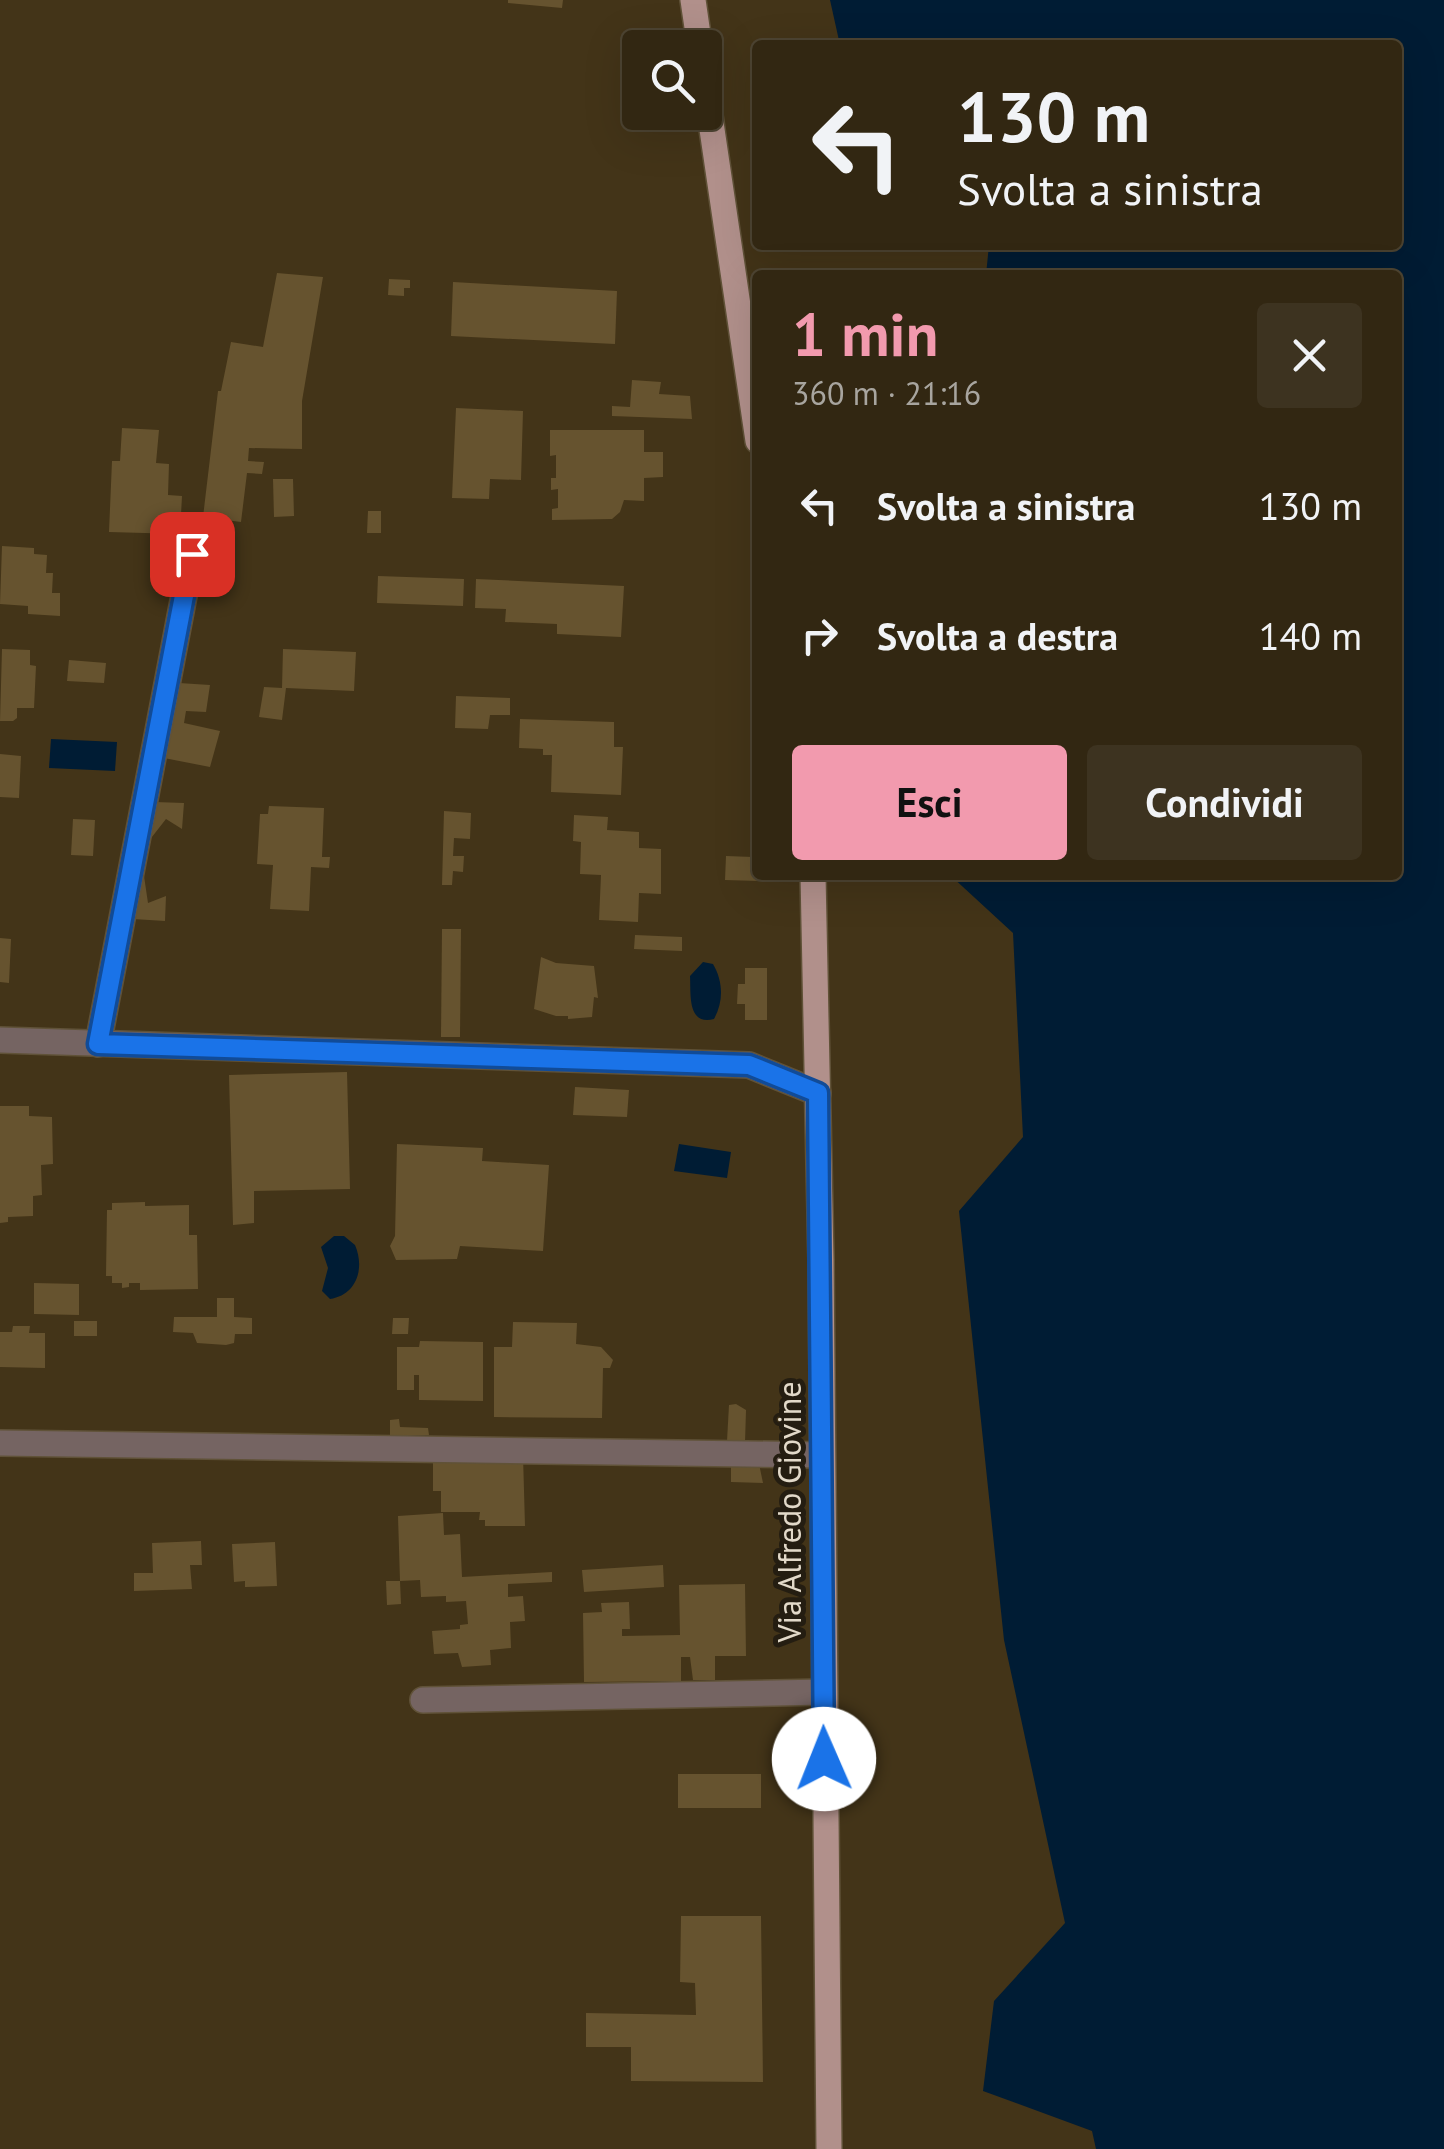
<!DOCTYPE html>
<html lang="it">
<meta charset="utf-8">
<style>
body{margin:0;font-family:"PT Sans",sans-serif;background:#3d3320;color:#f1f3f6;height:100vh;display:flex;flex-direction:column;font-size:38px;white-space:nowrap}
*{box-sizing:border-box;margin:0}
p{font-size:32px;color:#a8a59f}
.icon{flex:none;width:55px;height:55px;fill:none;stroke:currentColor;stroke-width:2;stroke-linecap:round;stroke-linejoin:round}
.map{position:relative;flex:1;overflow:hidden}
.drawer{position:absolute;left:752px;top:270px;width:650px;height:610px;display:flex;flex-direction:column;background:#322712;border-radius:10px;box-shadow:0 10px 40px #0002,0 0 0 2px #4d4432}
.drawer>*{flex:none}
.banner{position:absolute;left:752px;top:40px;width:650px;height:210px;border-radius:10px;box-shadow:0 10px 40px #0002,0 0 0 2px #4d4432;background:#322712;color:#f1f3f6;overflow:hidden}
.tools{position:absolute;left:622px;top:30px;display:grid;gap:20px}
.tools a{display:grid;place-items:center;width:100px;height:100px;border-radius:10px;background:#322712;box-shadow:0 10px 40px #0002,0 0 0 2px #4d4432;font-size:50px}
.pin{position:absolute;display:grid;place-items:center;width:85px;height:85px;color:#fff;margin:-42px;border-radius:20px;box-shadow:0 5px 15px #0006}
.me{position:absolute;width:110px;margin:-55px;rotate:359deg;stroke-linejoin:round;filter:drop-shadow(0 0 8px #0008)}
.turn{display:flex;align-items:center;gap:35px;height:210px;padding:0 40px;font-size:45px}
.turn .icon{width:130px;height:130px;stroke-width:2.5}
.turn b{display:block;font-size:70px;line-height:85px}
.round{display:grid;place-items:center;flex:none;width:105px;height:105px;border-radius:10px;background:#3d3320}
.overview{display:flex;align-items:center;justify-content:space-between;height:170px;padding:0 40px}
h1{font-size:60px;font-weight:600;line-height:75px;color:#f29aae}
.action{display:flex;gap:20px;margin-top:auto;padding:20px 40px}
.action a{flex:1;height:115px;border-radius:10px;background:#f29aae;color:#111;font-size:40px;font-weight:600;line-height:115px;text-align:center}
.action a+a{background:#3d3320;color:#f1f3f6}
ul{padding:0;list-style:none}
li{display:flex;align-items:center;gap:30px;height:130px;padding:0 40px}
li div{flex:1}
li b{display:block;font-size:38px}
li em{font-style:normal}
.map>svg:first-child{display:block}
.water{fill:#001c34}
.building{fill:#66532f}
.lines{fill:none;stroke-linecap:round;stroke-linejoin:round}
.minor-casing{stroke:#605238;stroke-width:28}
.major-casing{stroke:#605238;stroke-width:28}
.minor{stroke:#756462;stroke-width:25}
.major{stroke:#b1908b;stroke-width:25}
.route-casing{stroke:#114b97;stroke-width:25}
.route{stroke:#1a73e8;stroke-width:18}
.labels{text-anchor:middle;stroke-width:10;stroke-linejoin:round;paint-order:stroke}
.street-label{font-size:32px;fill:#e2d9c9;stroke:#241d11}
</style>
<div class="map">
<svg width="1444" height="2149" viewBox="0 0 1444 2149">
<rect width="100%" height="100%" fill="#433418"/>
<g class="water">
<polygon points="830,0 1444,0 1444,2149 1096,2149 1092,2131 983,2091 994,2001 1065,1923 1004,1640 959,1211 1023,1137 1013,933 950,875 1398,875 1398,275 986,275 989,245 1398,245 1398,45 840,45"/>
<polygon points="51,739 117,742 115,771 49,768"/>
<path d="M703,962L713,964C723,981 724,1001 714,1019C687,1026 691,994 690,976Z"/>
<polygon points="679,1144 731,1152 727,1178 674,1171"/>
<path d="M334,1236H344L355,1245C365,1268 357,1295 330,1299L322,1291L328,1268L321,1247Z"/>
</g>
<g class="building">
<polygon points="508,0 563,0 562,8 508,3"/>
<polygon points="277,273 323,277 302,401 302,449 249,448 248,461 264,462 262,474 247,473 241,522 203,517 218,391 221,391 231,342 263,347"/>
<polygon points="389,279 410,280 410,288 404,288 404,296 388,295"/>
<polygon points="453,282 617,291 615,344 451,336"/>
<polygon points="632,380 661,382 659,394 690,396 692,419 612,416 612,406 630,407"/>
<polygon points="456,408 523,411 521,480 490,479 489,499 452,498"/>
<polygon points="122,428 159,430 156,463 169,464 168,495 182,496 180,534 109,532 112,461 120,461"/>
<polygon points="550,430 644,430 644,452 663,452 663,477 644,478 644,501 624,500 620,512 612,519 552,520 552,509 558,508 558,489 551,490 551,478 556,478 556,455 550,456"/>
<polygon points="273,479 293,479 294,516 274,517"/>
<polygon points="368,511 381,511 381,533 367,533"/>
<polygon points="2,546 34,548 34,554 47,555 46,573 53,573 52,593 60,593 60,616 28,614 28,606 0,604"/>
<polygon points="378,576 464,579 463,606 377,603"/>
<polygon points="476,579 624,586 621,637 557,634 557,624 505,622 506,609 475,608"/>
<polygon points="2,649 30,650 30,665 36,666 34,708 17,708 17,718 13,721 0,721"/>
<polygon points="283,649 356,652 354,691 286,688 282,720 259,717 264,687 282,688"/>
<polygon points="69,660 106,663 104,683 67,681"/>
<polygon points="179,683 210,685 206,712 186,711 184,723 220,731 210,767 164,758"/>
<polygon points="456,696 510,698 510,715 490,715 488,729 455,728"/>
<polygon points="520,719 614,722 614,747 623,747 621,795 551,792 552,755 543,755 543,749 519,748"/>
<polygon points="0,754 21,756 19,798 0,797"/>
<polygon points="155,802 184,803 182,829 166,819 148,842"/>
<polygon points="269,806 324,808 322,857 330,857 329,868 311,867 309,911 270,909 273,865 257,864 260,814 268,814"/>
<polygon points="444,811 471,813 470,839 454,838 453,856 464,856 463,872 453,871 452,885 442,885"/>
<polygon points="574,815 608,817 607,830 639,832 639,848 661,849 661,894 639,893 638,922 599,920 601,875 580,874 581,842 573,841"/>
<polygon points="73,819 95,820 93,856 71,855"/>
<polygon points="752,832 758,832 759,881 725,880 726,856 753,857"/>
<polygon points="141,876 144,876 148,903 166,896 165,921 133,919"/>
<polygon points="442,929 461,929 460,1037 441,1037"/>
<polygon points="635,935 682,937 682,951 634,949"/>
<polygon points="0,938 11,939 9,983 0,982"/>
<polygon points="541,957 556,963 594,966 598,998 594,997 592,1017 568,1019 568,1016 556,1016 534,1009"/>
<polygon points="745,968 767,968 767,1020 745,1020 745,1004 737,1004 738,984 745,984"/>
<polygon points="347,1072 350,1189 254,1191 254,1223 233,1225 229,1075"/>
<polygon points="575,1087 629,1090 627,1117 573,1115"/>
<polygon points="0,1106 29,1106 29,1116 52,1117 53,1164 41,1165 42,1195 33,1196 33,1216 8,1217 8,1222 0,1223"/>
<polygon points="397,1144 483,1148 482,1161 549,1165 543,1251 460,1246 457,1259 396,1260 390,1246 395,1236"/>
<polygon points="145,1202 145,1206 189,1205 189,1235 197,1235 198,1289 140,1290 140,1283 129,1283 129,1287 122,1288 122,1283 112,1283 112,1276 106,1276 107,1210 112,1210 112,1203"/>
<polygon points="34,1283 79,1284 79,1315 34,1314"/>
<polygon points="217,1298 234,1298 234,1317 252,1318 252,1334 235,1334 234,1343 226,1345 197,1343 193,1333 173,1332 174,1317 217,1317"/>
<polygon points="393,1318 409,1318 408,1334 392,1334"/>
<rect x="74" y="1321" width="23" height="15"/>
<polygon points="513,1322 577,1323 576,1344 601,1347 613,1360 610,1368 603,1368 602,1418 494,1417 494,1347 512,1347"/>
<polygon points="13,1326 30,1326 29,1333 45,1333 45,1368 0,1367 0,1332 12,1332"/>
<polygon points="420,1341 483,1342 483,1401 419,1400 419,1375 414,1375 414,1390 397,1390 397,1347 419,1347"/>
<polygon points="736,1404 746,1410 745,1442 727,1441 729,1405"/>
<polygon points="399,1419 400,1427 428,1428 429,1435 399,1435 390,1438 390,1420"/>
<polygon points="523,1455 525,1526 485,1526 485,1520 479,1520 480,1512 441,1512 441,1491 433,1491 433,1456"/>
<polygon points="731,1459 758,1459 763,1483 731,1482"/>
<polygon points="443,1513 444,1535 460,1534 462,1577 552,1572 552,1582 508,1584 508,1597 523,1596 525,1621 510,1622 511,1648 490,1650 491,1665 462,1667 458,1653 434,1654 432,1631 460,1629 460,1625 468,1624 466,1601 446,1602 446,1596 421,1597 420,1580 400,1581 398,1516"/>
<polygon points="201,1541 202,1565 190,1565 192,1589 134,1591 134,1573 153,1573 152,1543"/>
<polygon points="275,1542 277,1586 245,1587 245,1581 234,1582 232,1544"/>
<polygon points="663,1565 664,1587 584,1592 582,1570"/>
<polygon points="386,1581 400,1581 401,1604 387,1605"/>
<polygon points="745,1584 746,1656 715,1656 715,1680 693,1680 690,1657 681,1657 681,1681 584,1682 583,1613 602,1612 601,1603 629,1602 630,1629 622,1629 622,1636 680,1635 679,1585"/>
<rect x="678" y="1774" width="83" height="34"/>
<polygon points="681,1916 761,1916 763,2082 631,2081 631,2047 586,2047 586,2013 696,2015 695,1983 680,1982"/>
</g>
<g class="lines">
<g class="minor-casing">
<g id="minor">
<polyline points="0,1040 749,1065 818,1093"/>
<polyline points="98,1044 192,554"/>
<polyline points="0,1443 822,1455"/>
<polyline points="423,1700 824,1692"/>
</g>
</g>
<g class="major-casing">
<g id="major">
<polyline points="693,0 700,48"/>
<polyline points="705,82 758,441"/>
<polyline points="813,875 821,1260 829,2149"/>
</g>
</g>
<use href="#minor" class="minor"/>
<use href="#major" class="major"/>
</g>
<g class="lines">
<g class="route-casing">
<polyline id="route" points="192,554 98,1044 749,1065 818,1093 824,1759"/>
</g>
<use href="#route" class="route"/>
</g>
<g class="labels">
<g class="street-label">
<text transform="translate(790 1512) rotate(-90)" y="11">Via Alfredo Giovine</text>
</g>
</g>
</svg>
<div class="tools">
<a><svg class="icon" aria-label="search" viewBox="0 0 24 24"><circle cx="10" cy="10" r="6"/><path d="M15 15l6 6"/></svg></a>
</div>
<div class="pin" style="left:192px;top:554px;background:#d93025"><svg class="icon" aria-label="arrive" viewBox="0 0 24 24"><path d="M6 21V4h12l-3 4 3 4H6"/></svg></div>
<svg class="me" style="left:824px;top:1759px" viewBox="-20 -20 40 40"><circle r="19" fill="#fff"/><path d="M0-13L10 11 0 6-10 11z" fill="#1a73e8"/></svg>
<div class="banner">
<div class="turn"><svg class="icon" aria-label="left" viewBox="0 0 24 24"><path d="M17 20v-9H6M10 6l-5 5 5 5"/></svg><div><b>130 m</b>Svolta a sinistra</div></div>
</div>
<section class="drawer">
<div class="overview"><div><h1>1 min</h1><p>360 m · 21:16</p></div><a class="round"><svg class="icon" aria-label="close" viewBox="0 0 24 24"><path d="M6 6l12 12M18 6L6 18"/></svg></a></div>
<ul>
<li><svg class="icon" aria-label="left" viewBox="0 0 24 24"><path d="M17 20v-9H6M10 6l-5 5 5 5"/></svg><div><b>Svolta a sinistra</b></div><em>130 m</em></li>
<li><svg class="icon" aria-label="right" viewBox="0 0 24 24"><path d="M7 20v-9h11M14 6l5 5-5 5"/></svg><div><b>Svolta a destra</b></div><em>140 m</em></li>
</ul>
<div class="action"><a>Esci</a><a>Condividi</a></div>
</section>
</div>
